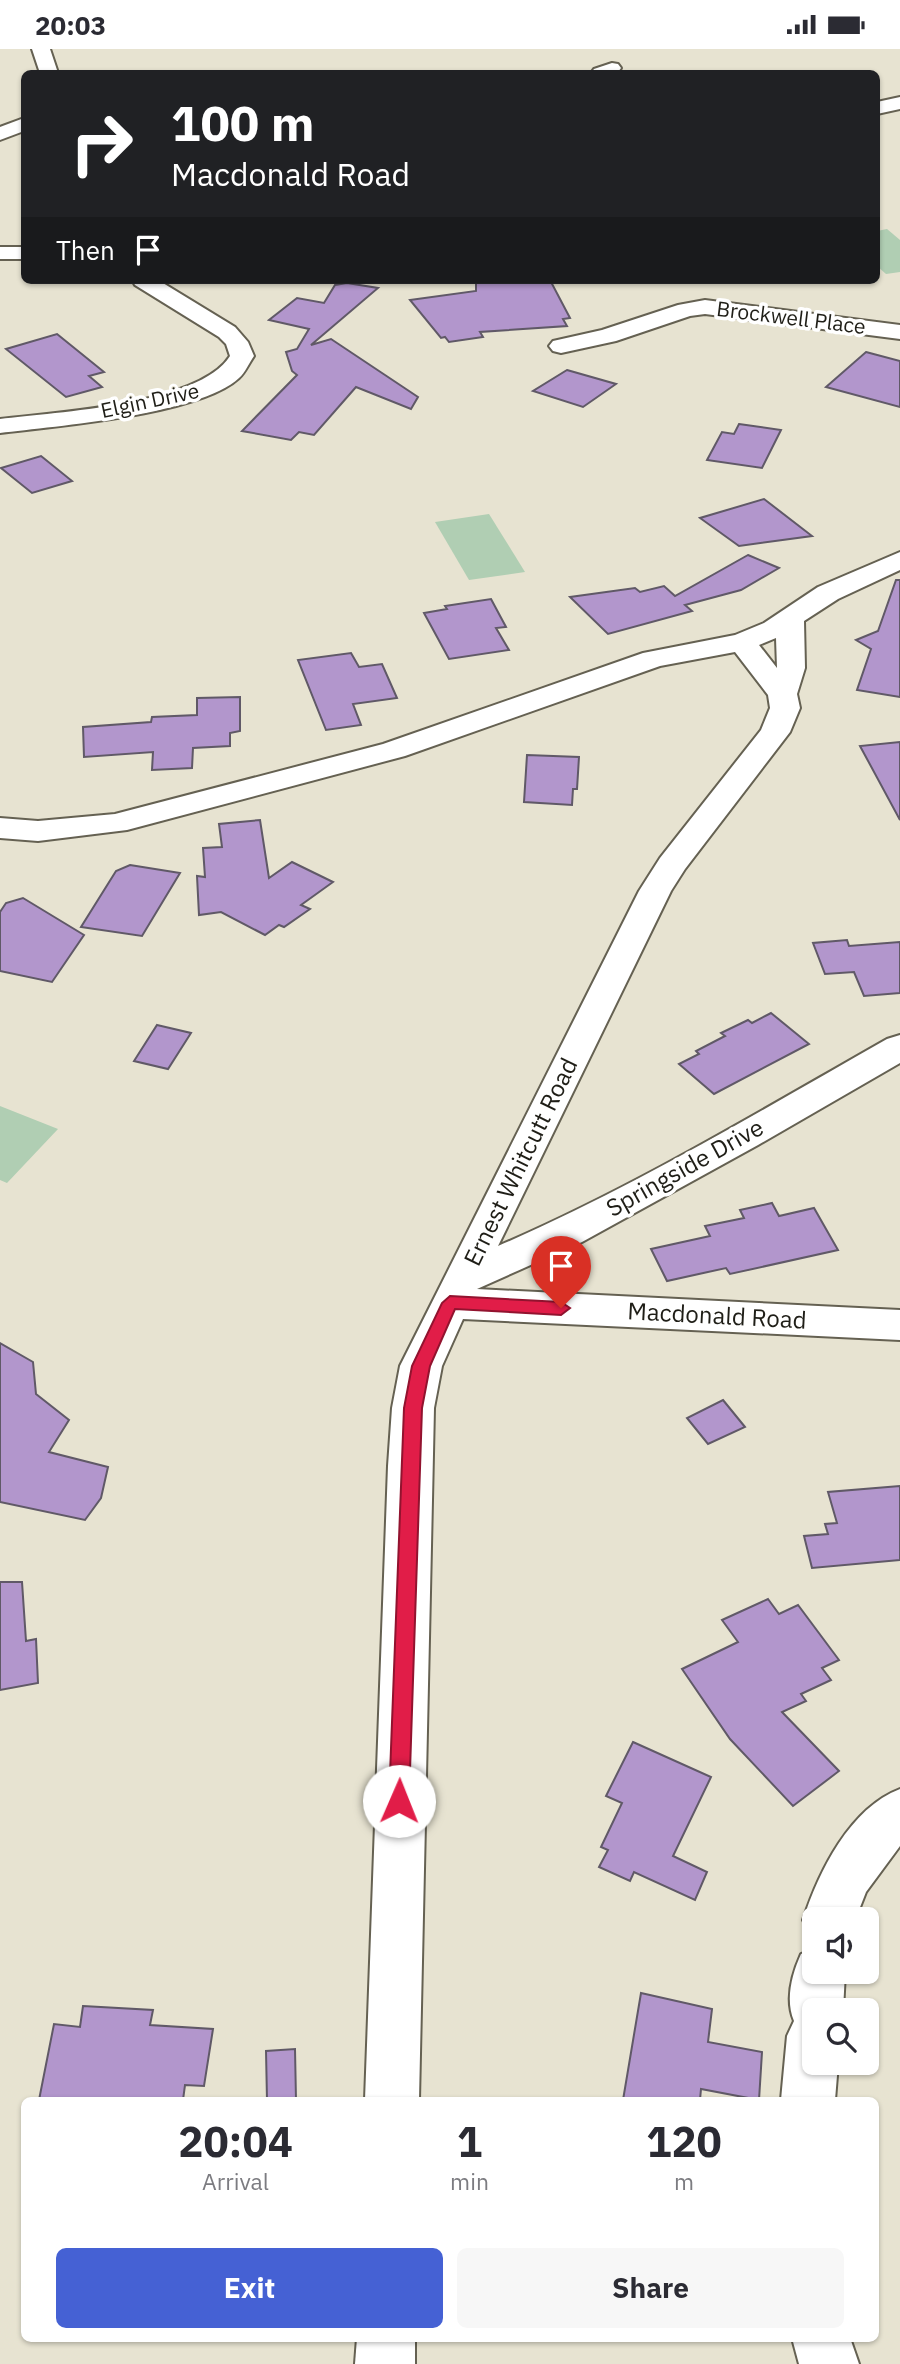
<!DOCTYPE html>
<style>
body{margin:0;font-family:"IBM Plex Sans",sans-serif;background:#f7f7f7;color:#2b2b33;height:100vh;display:flex;flex-direction:column;font-size:26px;white-space:nowrap}
*{box-sizing:border-box;margin:0}
p{font-size:23px;color:#7c7c81}
.icon{flex:none;width:38px;height:38px;fill:none;stroke:currentColor;stroke-width:2;stroke-linecap:round;stroke-linejoin:round}
.map{position:relative;flex:1;overflow:hidden}
.panel{position:absolute;left:21px;top:2048px;width:858px;height:245px;display:flex;flex-direction:column;background:#fff;border-radius:10px;box-shadow:0 2px 5px #0004}
.panel>*{flex:none}
.hud{position:absolute;left:21px;top:21px;width:859px;height:214px;border-radius:10px;box-shadow:0 2px 5px #0004;background:#202124;color:#fff;overflow:hidden}
.tools{position:absolute;left:802px;top:1858px;display:grid;gap:14px}
.tools a{display:grid;place-items:center;width:77px;height:77px;border-radius:10px;background:#fff;box-shadow:0 2px 5px #0004;font-size:35px}
.pin{position:absolute;display:grid;place-items:center;width:60px;height:60px;color:#fff;margin:-72px -30px;border-radius:50% 50% 50% 0;rotate:-45deg;box-shadow:0 0 7px #0007}
.pin .icon{rotate:45deg}
.me{position:absolute;width:77px;margin:-38px;rotate:1deg;stroke-linejoin:round;filter:drop-shadow(0 0 5px #0008)}
.turn{display:flex;align-items:center;gap:24px;height:147px;padding:0 35px;font-size:32px}
.turn .icon{width:91px;height:91px;stroke-width:2.5}
.turn b{display:block;font-size:49px;line-height:60px}
.then{display:flex;align-items:center;height:66px;padding:0 35px;background:#0003;gap:14px;font-size:26px}
.eta{display:flex;justify-content:space-evenly;align-items:center;height:119px;text-align:center}
.eta b{font-size:42px;font-weight:800;line-height:49px}
.action{display:flex;gap:14px;margin-top:auto;padding:14px 35px}
.action a{flex:1;height:80px;border-radius:10px;background:#4561d4;color:#fff;font-size:28px;font-weight:800;line-height:80px;text-align:center}
.action a+a{background:#f7f7f7;color:#2b2b33}
.status{display:flex;justify-content:space-between;align-items:center;height:49px;padding:0 35px;background:#fff;direction:ltr}
.status svg{height:19px;fill:currentColor}
.map>svg:first-child{display:block}
.green{fill:#b0ceb3}
.building{fill:#b296cc;stroke:#605967;stroke-width:2}
.lines{fill:none;stroke-linecap:round;stroke-linejoin:round}
.street-casing{stroke:#656152;stroke-width:4}
.street{fill:#fff;fill-rule:evenodd}
.route{fill:#e11d48;stroke:#92132f;stroke-width:2}
.labels{text-anchor:middle;stroke-width:7;stroke-linejoin:round;paint-order:stroke}
.far-street-label{font-size:21px;fill:#1f1e17;stroke:#fff}
.street-label{font-size:24px;fill:#1f1e17;stroke:#fff}
</style>
<div class="status"><b>20:03</b><svg viewBox="0 0 49 12"><path d="M0 12V9h3v3zM5 12V6h3v6zM10 12V3h3v9zM15 12V0h3v12zM26 1h20v11H26zM47 4h2v5h-2z"/></svg></div>
<div class="map">
<svg width="900" height="2315" viewBox="0 0 900 2315">
<rect width="100%" height="100%" fill="#e7e3d1"/>
<g class="green">
<polygon points="887,180 900,191 900,223 886,225 877,217 877,182"/>
<polygon points="489,465 525,523 469,531 435,473"/>
<polygon points="0,1057 58,1080 7,1134 0,1131"/>
</g>
<g class="building">
<polygon points="476,231 550,231 570,269 563,270 567,277 480,283 483,288 449,293 445,288 441,289 410,251 476,242"/>
<polygon points="347,234 378,239 311,296 331,290 418,348 411,360 356,338 314,386 299,383 291,391 242,382 297,326 292,322 286,303 297,300 309,280 269,271 297,249 324,254 335,236"/>
<polygon points="57,285 104,323 89,327 102,338 66,348 6,300"/>
<polygon points="866,303 900,312 900,358 826,338"/>
<polygon points="567,321 616,335 583,358 533,342"/>
<polygon points="739,375 781,381 762,419 707,411 722,383 734,385"/>
<polygon points="41,407 72,432 32,444 1,419"/>
<polygon points="764,450 812,487 739,497 700,469"/>
<polygon points="748,506 779,519 741,541 685,556 692,562 608,585 570,548 635,539 640,543 664,537 675,547"/>
<polygon points="896,531 900,531 900,648 857,641 871,600 856,591 878,582"/>
<polygon points="491,550 506,578 496,579 509,601 449,610 424,564 447,560 445,557"/>
<polygon points="351,604 359,618 382,615 397,649 353,655 361,676 326,681 298,611"/>
<polygon points="240,648 240,682 230,684 230,697 193,699 192,719 152,721 153,703 84,708 83,678 151,673 152,668 197,666 197,649"/>
<polygon points="900,693 900,771 860,697"/>
<polygon points="527,706 579,708 577,740 573,740 572,756 524,753"/>
<polygon points="260,771 269,829 292,813 333,833 301,856 310,860 284,878 279,876 265,886 221,863 199,866 197,827 205,828 203,799 222,798 219,775"/>
<polygon points="130,816 180,824 142,887 81,878 116,822"/>
<polygon points="23,849 84,886 52,933 0,922 0,863 6,854"/>
<polygon points="847,891 849,897 900,893 900,944 864,947 854,923 825,925 813,894"/>
<polygon points="771,964 809,995 714,1045 679,1015 699,1005 696,1002 725,987 721,984 748,971 752,974"/>
<polygon points="157,976 191,984 168,1020 134,1012"/>
<polygon points="772,1154 779,1167 814,1159 838,1201 730,1225 726,1219 667,1232 651,1200 710,1187 705,1177 744,1169 740,1161"/>
<polygon points="0,1294 33,1313 36,1345 69,1371 49,1403 108,1418 101,1449 85,1471 0,1453"/>
<polygon points="723,1351 745,1378 708,1395 687,1369"/>
<polygon points="900,1437 900,1511 812,1519 804,1487 828,1485 825,1475 837,1474 828,1443"/>
<polygon points="0,1533 22,1533 26,1592 36,1590 38,1634 0,1641"/>
<polygon points="768,1550 779,1565 798,1556 839,1611 822,1619 831,1631 801,1645 806,1652 782,1663 839,1722 793,1757 730,1690 682,1620 738,1593 722,1571"/>
<polygon points="633,1693 711,1728 673,1807 707,1823 695,1851 634,1823 630,1832 599,1818 608,1801 601,1798 622,1754 606,1747"/>
<polygon points="641,1944 712,1960 708,1993 762,2003 759,2051 701,2040 700,2051 623,2051"/>
<polygon points="83,1957 153,1961 150,1976 213,1980 204,2037 185,2036 183,2051 39,2051 54,1975 80,1978"/>
<polygon points="295,2000 296,2051 267,2051 266,2002"/>
</g>
<g class="lines">
<g class="street-casing">
<g id="street">
<polygon points="32,0 50,0 58,24 40,24"/>
<polygon points="612,14 618,15 621,19 618,23 591,24 594,20"/>
<polygon points="900,48 900,60 877,65 877,53"/>
<polygon points="24,69 24,82 0,91 0,78"/>
<rect x="0" y="198" width="24" height="12"/>
<path d="M132,231H158L235,278L248,293L254,307C249,314 245,324 239,329C199,366 56,377 0,384V370C56,363 199,356 230,307L226,295L219,288L135,236Z"/>
<polygon points="705,251 900,276 900,290 705,265 690,267 616,292 561,304 553,302 549,297 553,292 602,281 678,256"/>
<path d="M900,503V521L838,550L804,572L805,619L797,645L800,659L790,683L685,820L671,842L498,1197C633,1139 760,1062 887,990L900,986V1014L758,1096L582,1193L477,1240L900,1261V1291L463,1270L442,1317L434,1359L419,2051H365L388,1417L392,1359L400,1317L639,842L660,809L761,681L770,659L768,646L735,603L660,617L405,707L127,781L38,792L0,789V769L38,772L115,765L383,695L643,604L735,586L764,574L818,538ZM776,589L777,619L759,596Z"/>
<path d="M900,1740V1797L866,1843L855,1871H814V1890L811,1888L803,1871C819,1822 850,1759 900,1740Z"/>
<path d="M814,1900V1923H845L843,1962H814V2014H838L835,2051H781L787,1987L794,1972C785,1951 792,1925 801,1905Z"/>
<polygon points="357,2289 415,2289 415,2315 355,2315"/>
<polygon points="792,2289 850,2289 859,2315 799,2315"/>
</g>
</g>
<use href="#street" class="street"/>
</g>
<polygon class="route" points="450,1247 561,1253 570,1259 561,1266 455,1260 430,1317 422,1359 409,1752 406,1759 399,1761 392,1759 389,1752 404,1359 412,1317 442,1254"/>
<g class="labels">
<g class="far-street-label">
<text transform="translate(791 269) rotate(7)" y="7">Brockwell Place</text>
<text transform="translate(150 352) rotate(-12)" y="7">Elgin Drive</text>
</g>
<g class="street-label">
<text transform="translate(521 1113) rotate(-64)" y="8">Ernest Whitcutt Road</text>
<text transform="translate(685 1119) rotate(-29)" y="8">Springside Drive</text>
<text transform="translate(717 1267) rotate(3)" y="8">Macdonald Road</text>
</g>
</g>
</svg>
<div class="tools">
<a><svg class="icon" aria-label="sound" viewBox="0 0 24 24"><path d="M4 9h4l5-4v14l-5-4H4zM17 9q2 3 0 6"/></svg></a>
<a><svg class="icon" aria-label="search" viewBox="0 0 24 24"><circle cx="10" cy="10" r="6"/><path d="M15 15l6 6"/></svg></a>
</div>
<div class="pin" style="left:561px;top:1259px;background:#d93025"><svg class="icon" aria-label="arrive" viewBox="0 0 24 24"><path d="M6 21V4h12l-3 4 3 4H6"/></svg></div>
<svg class="me" style="left:399px;top:1752px" viewBox="-20 -20 40 40"><circle r="19" fill="#fff"/><path d="M0-13L10 11 0 6-10 11z" fill="#e11d48"/></svg>
<div class="hud">
<div class="turn"><svg class="icon" aria-label="right" viewBox="0 0 24 24"><path d="M7 20v-9h11M14 6l5 5-5 5"/></svg><div><b>100 m</b>Macdonald Road</div></div>
<div class="then">Then<svg class="icon" aria-label="arrive" viewBox="0 0 24 24"><path d="M6 21V4h12l-3 4 3 4H6"/></svg></div>
</div>
<section class="panel">
<div class="eta">
<div><b>20:04</b><p>Arrival</p></div>
<div><b>1</b><p>min</p></div>
<div><b>120</b><p>m</p></div>
</div>
<div class="action"><a>Exit</a><a>Share</a></div>
</section>
</div>
